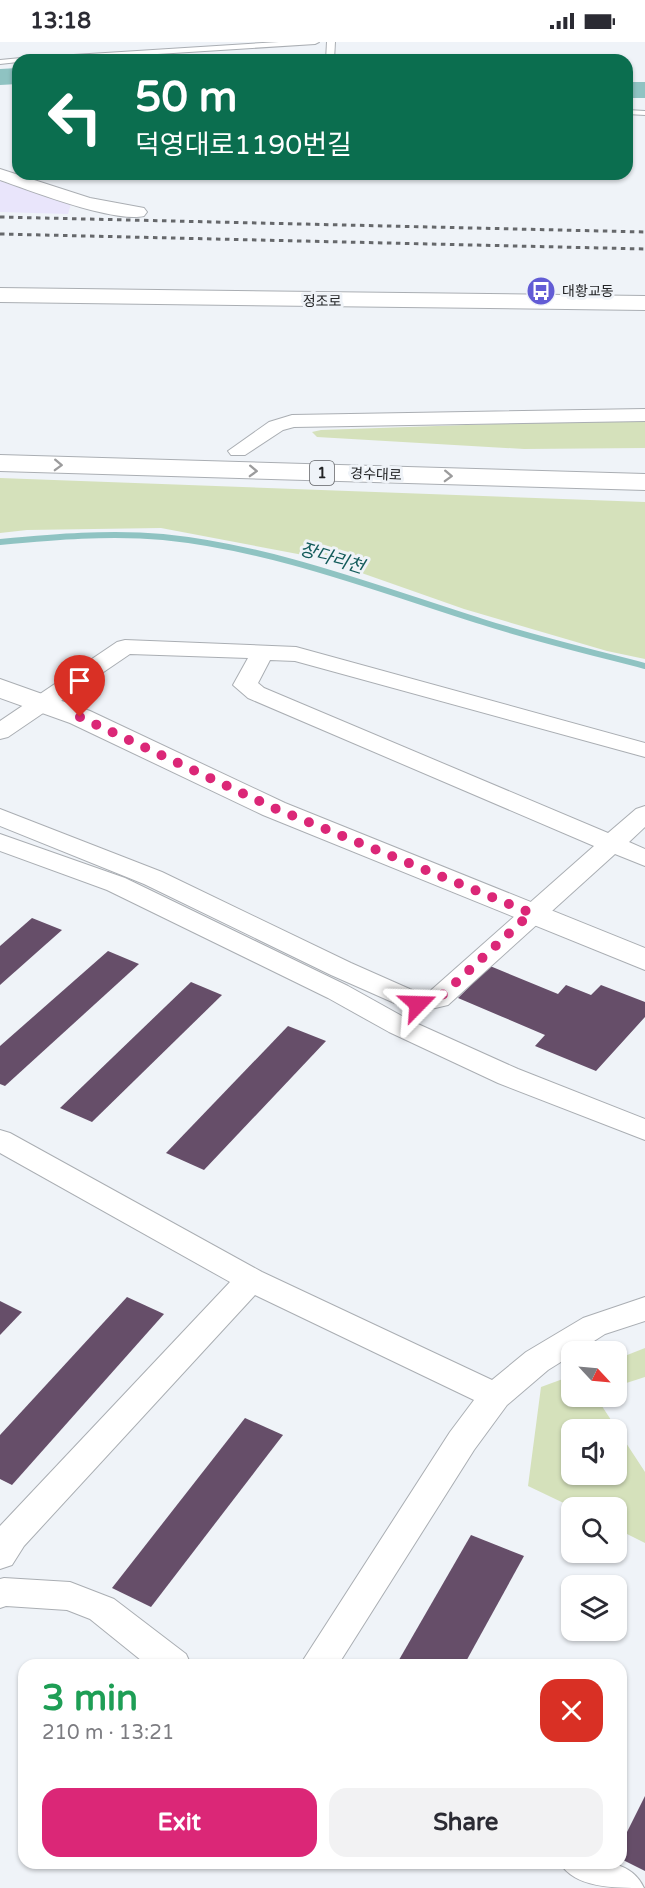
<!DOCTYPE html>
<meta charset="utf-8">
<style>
body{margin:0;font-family:"Varela Round","Noto Sans KR",sans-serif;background:#f2f2f3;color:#2b2b33;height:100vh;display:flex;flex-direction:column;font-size:22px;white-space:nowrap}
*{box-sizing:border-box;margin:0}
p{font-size:20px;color:#7c7c81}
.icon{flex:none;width:33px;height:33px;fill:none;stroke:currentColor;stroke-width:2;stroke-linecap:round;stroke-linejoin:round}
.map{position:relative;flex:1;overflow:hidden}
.panel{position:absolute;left:18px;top:1617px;width:609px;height:210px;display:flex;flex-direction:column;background:#fff;border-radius:18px;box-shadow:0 2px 4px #0004}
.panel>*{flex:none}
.top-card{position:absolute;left:12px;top:12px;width:621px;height:126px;border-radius:18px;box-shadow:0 2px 4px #0004;background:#0b6e4f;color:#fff;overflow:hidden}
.needle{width:39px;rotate:116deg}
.controls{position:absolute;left:561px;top:1299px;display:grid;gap:12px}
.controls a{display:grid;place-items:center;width:66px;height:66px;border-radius:12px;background:#fff;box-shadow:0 2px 4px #0004;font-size:30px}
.pin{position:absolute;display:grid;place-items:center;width:51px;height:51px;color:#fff;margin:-62px -26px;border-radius:50% 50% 50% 0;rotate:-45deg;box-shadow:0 0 6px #0007}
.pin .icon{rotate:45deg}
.me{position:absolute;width:66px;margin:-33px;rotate:68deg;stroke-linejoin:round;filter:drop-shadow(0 0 4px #0008)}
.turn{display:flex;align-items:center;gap:21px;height:126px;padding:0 24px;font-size:27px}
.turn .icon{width:78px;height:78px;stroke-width:2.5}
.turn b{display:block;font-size:42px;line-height:51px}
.round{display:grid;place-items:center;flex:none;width:63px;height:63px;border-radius:18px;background:#f2f2f3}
.headline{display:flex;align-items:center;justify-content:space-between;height:102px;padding:0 24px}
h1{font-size:36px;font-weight:700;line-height:45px;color:#1e9e55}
.primary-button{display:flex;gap:12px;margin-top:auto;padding:12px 24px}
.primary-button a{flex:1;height:69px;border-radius:18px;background:#db2777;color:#fff;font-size:24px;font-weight:700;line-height:69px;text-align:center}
.primary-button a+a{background:#f2f2f3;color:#2b2b33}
.status{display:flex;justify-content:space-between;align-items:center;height:42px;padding:0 30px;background:#fff;direction:ltr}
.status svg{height:16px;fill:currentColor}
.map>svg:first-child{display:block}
.commercial{fill:#e9e5fb}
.green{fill:#d5e1bb;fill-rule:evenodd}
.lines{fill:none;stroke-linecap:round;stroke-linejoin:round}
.stream{stroke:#8fc3c2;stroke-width:6}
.river{fill:#8fc3c2;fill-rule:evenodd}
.building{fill:#664e69}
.lane-casing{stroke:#aaaeb3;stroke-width:2}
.street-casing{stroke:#aaaeb3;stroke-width:2}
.secondary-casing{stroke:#aaaeb3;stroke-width:2}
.primary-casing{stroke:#aaaeb3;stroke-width:2}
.lane{fill:#fff;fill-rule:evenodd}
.street{fill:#fff;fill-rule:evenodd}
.secondary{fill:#fff;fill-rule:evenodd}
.primary{fill:#fff;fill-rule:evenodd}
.rail{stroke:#66686b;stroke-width:3;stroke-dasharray:4.5 4.5;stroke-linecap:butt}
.oneway{stroke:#9c9c9d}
.route{stroke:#db2777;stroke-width:10;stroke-dasharray:0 18}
.labels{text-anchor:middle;stroke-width:6;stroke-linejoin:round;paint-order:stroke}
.far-poi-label{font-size:14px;fill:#232426;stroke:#eff3f8;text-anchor:start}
.far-street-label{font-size:14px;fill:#232426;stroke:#eff3f8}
.shield{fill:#eff3f8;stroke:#606265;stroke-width:1.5}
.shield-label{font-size:15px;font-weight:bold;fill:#232426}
.water-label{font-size:18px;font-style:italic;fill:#135b5b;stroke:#eff3f8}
</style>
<div class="status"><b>13:18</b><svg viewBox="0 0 49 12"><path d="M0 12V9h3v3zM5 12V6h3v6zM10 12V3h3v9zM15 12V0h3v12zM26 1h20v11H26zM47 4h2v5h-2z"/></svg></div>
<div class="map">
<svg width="645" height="1846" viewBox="0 0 645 1846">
<rect width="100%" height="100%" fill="#eff3f8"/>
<polygon class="commercial" points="0,139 71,162 68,172 0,170"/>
<g class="green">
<polygon points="645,377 645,406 524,407 317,395 312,390 321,388"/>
<polygon points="0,436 645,460 645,617 607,609 464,567 319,516 161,486 27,488 0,491"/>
<polygon points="645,1306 645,1335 617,1344 617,1317"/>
<path d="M571,1334L572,1354L596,1355L645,1430V1501L617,1487L616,1466L572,1465L528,1444L541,1345ZM572,1388H616V1432H572Z"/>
</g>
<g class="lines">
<path class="stream" d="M0,500C54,495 109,490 163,495C273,506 378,547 483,580C536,597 591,610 645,624"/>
<g class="river">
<polygon points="18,26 18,42 0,43 0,27"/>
<rect x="627" y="40" width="18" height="16"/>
</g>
</g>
<g class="building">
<polygon points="32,876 62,888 0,943 0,904"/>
<polygon points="108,909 139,922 5,1044 0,1042 0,1004"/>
<polygon points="490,924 558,952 566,943 591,953 601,943 645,960 645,975 596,1029 535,1004 545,993 458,956"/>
<polygon points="191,940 222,953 92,1080 60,1066"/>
<polygon points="288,984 326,999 204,1128 166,1111"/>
<polygon points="127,1255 164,1272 12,1443 0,1437 0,1393"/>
<polygon points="0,1259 22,1270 0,1293"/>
<polygon points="245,1376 283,1393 151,1565 112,1546"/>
<polygon points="471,1493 524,1514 464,1623 396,1623"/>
<polygon points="645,1754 645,1829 621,1817 621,1802"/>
</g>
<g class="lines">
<g class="lane-casing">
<g id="lane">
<polygon points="279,0 319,0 315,2 63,18 22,18 26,16"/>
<polygon points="327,0 335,0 334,18 326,18"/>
<polygon points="21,16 22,18 18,18 18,20 0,22 0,18"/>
<polygon points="627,68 645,69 645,73 627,72"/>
</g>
</g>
<g class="street-casing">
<g id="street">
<path d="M0,127L90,156L144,166L147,170L144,174C114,181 31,149 0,138Z"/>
<polygon points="645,367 645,379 294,385 283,388 245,413 231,413 228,409 269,380 292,373"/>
<polygon points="125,598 296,605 645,701 645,715 295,619 270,618 258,641 264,646 608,791 636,767 645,764 645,785 629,800 645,807 645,824 615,812 448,963 418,970 408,967 331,933 144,842 0,784 0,767 162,830 351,921 421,952 429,950 594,804 248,656 233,643 248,616 130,612 8,695 0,697 0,679 117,600"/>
<polygon points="0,792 125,836 348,944 409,978 518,1027 645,1077 645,1098 498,1041 389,990 328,956 107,848 0,809"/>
<polygon points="0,1088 10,1091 262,1230 492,1338 526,1310 583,1276 645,1255 645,1279 605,1292 577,1310 572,1310 572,1313 548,1328 507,1363 474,1408 338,1623 300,1623 450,1390 474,1358 255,1253 24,1504 12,1523 0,1527 0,1484 230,1240 0,1111"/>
<polygon points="4,1536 70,1540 114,1557 186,1612 191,1623 147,1623 90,1577 67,1568 6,1564 0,1566 0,1537"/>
<path d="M560,1821C591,1821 629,1813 644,1846C614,1846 575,1846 560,1821Z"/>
</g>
</g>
<g class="secondary-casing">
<g id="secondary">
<polygon points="0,246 645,254 645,268 0,260"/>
<polygon points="0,637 90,669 285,761 645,906 645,928 263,773 70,681 0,656"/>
</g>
</g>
<g class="primary-casing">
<polygon id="primary" points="0,413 645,432 645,448 0,429"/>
</g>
<use href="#lane" class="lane"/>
<use href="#street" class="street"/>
<use href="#secondary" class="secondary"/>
<use href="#primary" class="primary"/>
<g class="rail">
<polyline points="0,175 645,190"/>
<polyline points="0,192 645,207"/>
</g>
</g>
<defs><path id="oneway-chevron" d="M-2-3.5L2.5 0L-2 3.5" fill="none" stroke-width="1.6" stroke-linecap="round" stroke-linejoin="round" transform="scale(1.5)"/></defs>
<g class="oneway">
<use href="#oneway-chevron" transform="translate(58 423) rotate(2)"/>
<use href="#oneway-chevron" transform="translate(253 429) rotate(2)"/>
<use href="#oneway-chevron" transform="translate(448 434) rotate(2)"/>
</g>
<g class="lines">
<polyline class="route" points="80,675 274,766 531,871 438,957 418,962"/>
</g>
<defs>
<g id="bus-disc" transform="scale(1.5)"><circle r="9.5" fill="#625cd5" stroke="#eff3f8"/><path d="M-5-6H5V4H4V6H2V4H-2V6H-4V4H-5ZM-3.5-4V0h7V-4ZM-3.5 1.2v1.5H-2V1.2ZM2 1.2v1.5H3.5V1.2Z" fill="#fff"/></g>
</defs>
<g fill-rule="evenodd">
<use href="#bus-disc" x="541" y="249"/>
</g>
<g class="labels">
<g class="far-poi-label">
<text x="562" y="254">대황교동</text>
</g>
<g class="far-street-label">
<text x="322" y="264">정조로</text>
<text transform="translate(376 432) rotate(2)" y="5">경수대로</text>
</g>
<rect class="shield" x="310" y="419" width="24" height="24" rx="4.5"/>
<g class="shield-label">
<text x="322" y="436">1</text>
</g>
<g class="water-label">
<text transform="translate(332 516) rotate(17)" y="6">장다리천</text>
</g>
</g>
</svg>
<div class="controls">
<a><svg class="needle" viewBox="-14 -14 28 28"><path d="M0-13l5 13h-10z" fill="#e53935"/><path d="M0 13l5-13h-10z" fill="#7c7c81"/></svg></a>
<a><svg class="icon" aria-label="sound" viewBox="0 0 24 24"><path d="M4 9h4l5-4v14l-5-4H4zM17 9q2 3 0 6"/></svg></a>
<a><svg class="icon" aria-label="search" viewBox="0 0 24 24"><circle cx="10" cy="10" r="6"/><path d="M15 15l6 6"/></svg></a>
<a><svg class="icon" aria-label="layers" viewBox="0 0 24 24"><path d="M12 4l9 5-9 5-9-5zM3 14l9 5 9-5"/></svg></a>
</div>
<div class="pin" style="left:80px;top:675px;background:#d93025"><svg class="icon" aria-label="arrive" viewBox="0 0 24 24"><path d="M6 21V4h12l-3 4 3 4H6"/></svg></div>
<svg class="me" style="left:418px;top:962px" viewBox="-20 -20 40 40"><path d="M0-17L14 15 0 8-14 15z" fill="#db2777" stroke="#fff" stroke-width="4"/></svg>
<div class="top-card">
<div class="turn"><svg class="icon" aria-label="left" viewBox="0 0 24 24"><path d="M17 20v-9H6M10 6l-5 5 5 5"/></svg><div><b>50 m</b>덕영대로1190번길</div></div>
</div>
<section class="panel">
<div class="headline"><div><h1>3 min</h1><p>210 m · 13:21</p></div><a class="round" style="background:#d93025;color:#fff"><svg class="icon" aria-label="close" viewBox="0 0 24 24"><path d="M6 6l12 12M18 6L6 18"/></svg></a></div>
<div class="primary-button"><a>Exit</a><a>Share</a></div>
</section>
</div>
